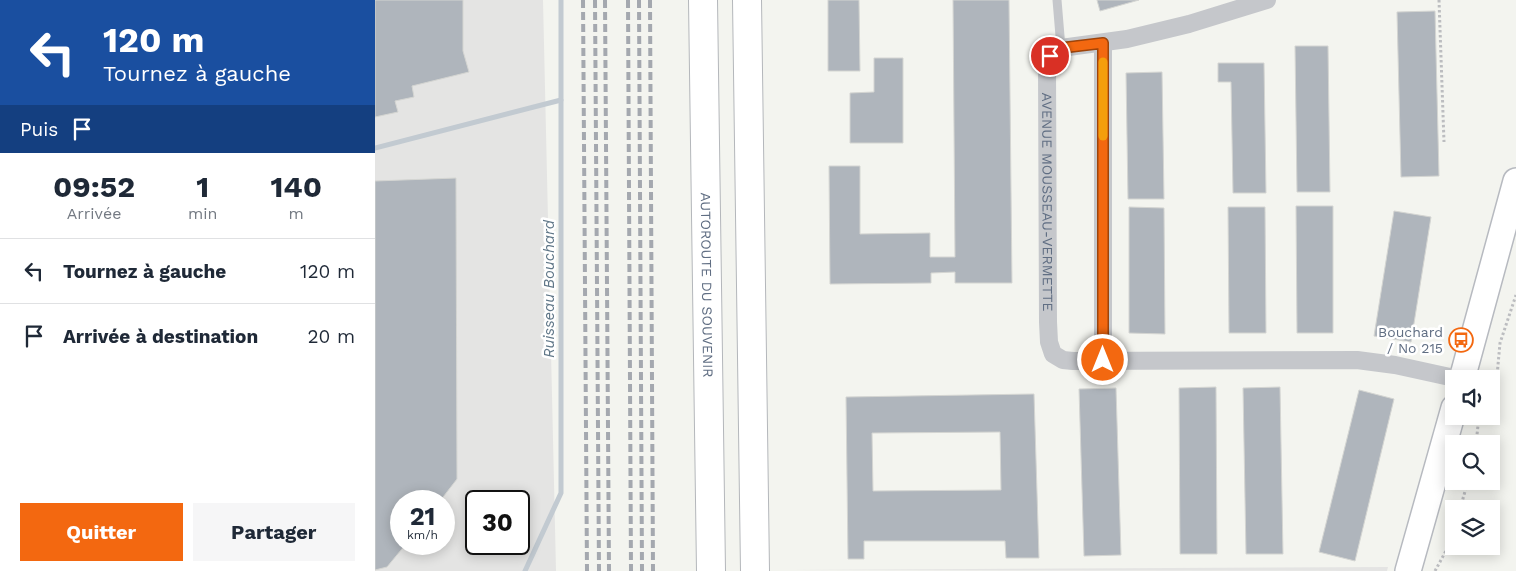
<!DOCTYPE html>
<html lang="fr">
<meta charset="utf-8">
<style>
body{margin:0;font-family:"Work Sans",sans-serif;background:#f6f6f7;color:#1f2937;height:100vh;display:flex;flex-direction:column;font-size:19px;white-space:nowrap}
*{box-sizing:border-box;margin:0}
p{font-size:16px;color:#747a83}
.icon{flex:none;width:28px;height:28px;fill:none;stroke:currentColor;stroke-width:2;stroke-linecap:round;stroke-linejoin:round}
.map{position:relative;flex:1;overflow:hidden}
.drawer{display:flex;flex-direction:column;background:#fff;width:375px}
.drawer>*{flex:none}
.hud{background:#1a4fa0;color:#fff;overflow:hidden}
.controls{position:absolute;left:1070px;top:370px;display:grid;gap:10px}
.controls a{display:grid;place-items:center;width:55px;height:55px;border-radius:0px;background:#fff;box-shadow:0 2px 12px #0003;font-size:25px}
.speed{position:absolute;left:15px;top:490px;display:flex;gap:10px;font-size:25px;font-weight:700;text-align:center}
.speed>*{display:grid;place-content:center;width:65px;height:65px;border-radius:50%;background:#fff;box-shadow:0 2px 12px #0003;line-height:1}
.speed small{font-size:12px;font-weight:400}
.speed .limit{border:2px solid #111;border-radius:8px;background:#fff;color:#111}
.pin{position:absolute;display:grid;place-items:center;width:42px;height:42px;color:#fff;margin:-21px;border:2px solid #fff;border-radius:50%;box-shadow:0 1px 5px #0007}
.me{position:absolute;width:55px;margin:-28px;rotate:0deg;stroke-linejoin:round;filter:drop-shadow(0 0 4px #0008)}
.turn{display:flex;align-items:center;gap:18px;height:105px;padding:0 20px;font-size:22px}
.turn .icon{width:65px;height:65px;stroke-width:2.5}
.turn b{display:block;font-size:35px;line-height:42px}
.then{display:flex;align-items:center;height:48px;padding:0 20px;background:#0003;gap:10px;font-size:19px}
.eta{display:flex;justify-content:space-evenly;align-items:center;height:85px;text-align:center}
.eta b{font-size:30px;font-weight:700;line-height:35px}
.action{display:flex;gap:10px;margin-top:auto;padding:10px 20px}
.action a{flex:1;height:58px;border-radius:0px;background:#f36810;color:#fff;font-size:20px;font-weight:700;line-height:58px;text-align:center}
.action a+a{background:#f6f6f7;color:#1f2937}
ul{padding:0;list-style:none}
li{display:flex;align-items:center;gap:15px;height:65px;padding:0 20px;border-top:1px solid #e0e1e3}
li div{flex:1}
li b{display:block;font-size:19px}
li em{font-style:normal}
main{display:flex;flex:1;min-height:0}
.map>svg:first-child{display:block}
.built{fill:#e4e4e3;fill-rule:evenodd}
.lines{fill:none;stroke-linecap:round;stroke-linejoin:round}
.stream{stroke:#c2cad1;stroke-width:5}
.building{fill:#afb5bc;stroke:#d4d5d2;fill-rule:evenodd}
.secondary-casing{stroke:#b7bac0;stroke-width:28}
.motorway-casing{stroke:#b4b7bb;stroke-width:30}
.path{stroke:#bcbdc0;stroke-width:3;stroke-dasharray:2.5 2.5;stroke-linecap:butt}
.service{stroke:#c5c7cb;stroke-width:9}
.minor{stroke:#c5c7cb;stroke-width:18}
.secondary{stroke:#fff;stroke-width:25}
.motorway{stroke:#fff;stroke-width:28}
.rail{stroke:#a4a8af;stroke-width:4;stroke-dasharray:8 4;stroke-linecap:butt}
.route-casing{stroke:#9e440a;stroke-width:12}
.route{stroke:#f36810;stroke-width:9}
.slow{stroke:#f59e0b;stroke-width:9}
.labels{text-anchor:middle;stroke-width:5;stroke-linejoin:round;paint-order:stroke}
.street-label{font-size:14px;fill:#606e83;stroke:#fff}
.poi-label{font-size:14px;fill:#606e83;stroke:#fff;text-anchor:end}
.water-label{font-size:15px;font-style:italic;fill:#607788;stroke:#fff}
</style>
<main>
<section class="drawer">
<div class="hud">
<div class="turn"><svg class="icon" aria-label="left" viewBox="0 0 24 24"><path d="M17 20v-9H6M10 6l-5 5 5 5"/></svg><div><b>120 m</b>Tournez à gauche</div></div>
<div class="then">Puis<svg class="icon" aria-label="arrive" viewBox="0 0 24 24"><path d="M6 21V4h12l-3 4 3 4H6"/></svg></div>
</div>
<div class="eta">
<div><b>09:52</b><p>Arrivée</p></div>
<div><b>1</b><p>min</p></div>
<div><b>140</b><p>m</p></div>
</div>
<ul>
<li><svg class="icon" aria-label="left" viewBox="0 0 24 24"><path d="M17 20v-9H6M10 6l-5 5 5 5"/></svg><div><b>Tournez à gauche</b></div><em>120 m</em></li>
<li><svg class="icon" aria-label="arrive" viewBox="0 0 24 24"><path d="M6 21V4h12l-3 4 3 4H6"/></svg><div><b>Arrivée à destination</b></div><em>20 m</em></li>
</ul>
<div class="action"><a>Quitter</a><a>Partager</a></div>
</section>
<div class="map">
<svg width="1141" height="571" viewBox="0 0 1141 571">
<rect width="100%" height="100%" fill="#f3f4ef"/>
<g class="built">
<path d="M0,0H168L181,571H0ZM26,501H69V544H26ZM101,501H144V544H101Z"/>
<polygon points="1013,567 1012,571 416,570"/>
</g>
<g class="lines">
<g class="stream">
<polyline points="0,148 186,100"/>
<polyline points="150,571 186,493 186,0"/>
</g>
</g>
<g class="building">
<polygon points="0,0 88,0 88,51 94,72 37,86 39,97 20,101 23,112 0,117"/>
<polygon points="453,0 484,0 485,71 453,71"/>
<polygon points="578,0 634,0 637,283 580,283 580,272 556,273 556,283 455,284 454,166 485,166 485,234 555,233 555,257 580,257"/>
<polygon points="722,0 764,0 725,11"/>
<polygon points="1060,11 1064,176 1026,177 1022,12"/>
<polygon points="920,46 953,46 955,192 922,192"/>
<polygon points="499,58 528,58 528,143 475,143 475,93 499,92"/>
<polygon points="843,63 889,63 891,193 858,193 856,82 843,82"/>
<polygon points="787,72 789,199 753,199 751,73"/>
<polygon points="81,178 82,479 65,501 26,501 26,544 31,544 12,567 0,570 0,181"/>
<polygon points="921,206 958,206 958,333 922,333"/>
<polygon points="754,207 789,208 790,334 754,333"/>
<polygon points="853,207 890,207 891,333 854,333"/>
<polygon points="1019,211 1056,217 1036,342 999,336"/>
<polygon points="841,387 842,554 805,554 804,388"/>
<polygon points="905,387 908,554 871,554 868,388"/>
<polygon points="741,388 746,555 709,556 704,389"/>
<polygon points="984,390 1019,399 980,561 944,552"/>
<path d="M659,394L664,558H631L630,541H489V559H473L471,397ZM625,432L626,490L498,491L497,433Z"/>
</g>
<g class="lines">
<g class="secondary-casing">
<g id="secondary">
<polyline points="1087,379 1141,181"/>
<polyline points="1033,571 1079,408"/>
</g>
</g>
<g class="motorway-casing">
<g id="motorway">
<path id="s2" d="M328,0L336,571"/>
<polyline points="372,0 380,571"/>
</g>
</g>
<g class="path">
<polyline points="1064,0 1069,142"/>
<polyline points="1116,388 1122,376 1125,343 1141,295"/>
<polyline points="1101,444 1104,416"/>
<polyline points="1085,509 1093,481"/>
<polyline points="1060,571 1072,549 1079,530"/>
</g>
<polyline class="service" points="682,0 686,48"/>
<g class="minor">
<path id="s1" d="M892,0L814,24L752,39L686,48L675,56L672,68L673,322L674,342L678,354L688,360L698,361L982,360L1020,365L1084,379"/>
<polyline points="728,360 728,43"/>
</g>
<use href="#secondary" class="secondary"/>
<use href="#motorway" class="motorway"/>
<g class="rail">
<polyline points="208,0 212,571"/>
<polyline points="220,0 224,571"/>
<polyline points="230,0 234,571"/>
<polyline points="253,0 256,571"/>
<polyline points="264,0 267,571"/>
<polyline points="275,0 278,571"/>
</g>
</g>
<g class="lines">
<g class="route-casing">
<polyline id="route" points="675,56 686,48 728,43 728,360"/>
</g>
<use href="#route" class="route"/>
<polyline class="slow" points="728,136 728,62"/>
</g>
<defs>
<g id="bus-ring" transform="scale(1.25)"><circle r="9.5" fill="#fff" stroke="#f36810" stroke-width="1.5"/><path d="M-5-6H5V4H4V6H2V4H-2V6H-4V4H-5ZM-3.5-4V0h7V-4ZM-3.5 1.2v1.5H-2V1.2ZM2 1.2v1.5H3.5V1.2Z" fill="#f36810"/></g>
</defs>
<g fill-rule="evenodd">
<use href="#bus-ring" x="1086" y="340"/>
</g>
<g class="labels">
<g class="street-label">
<text dy="5" stroke="none"><textPath href="#s1" startOffset="372">AVENUE MOUSSEAU-VERMETTE</textPath></text>
<text dy="5" stroke="none"><textPath href="#s2" startOffset="285">AUTOROUTE DU SOUVENIR</textPath></text>
</g>
<g class="poi-label">
<text x="1068" y="337">Bouchard<tspan x="1068" dy="16">/ No 215</tspan></text>
</g>
<g class="water-label">
<text transform="translate(174 289) rotate(-90)" y="5">Ruisseau Bouchard</text>
</g>
</g>
</svg>
<div class="controls">
<a><svg class="icon" aria-label="sound" viewBox="0 0 24 24"><path d="M4 9h4l5-4v14l-5-4H4zM17 9q2 3 0 6"/></svg></a>
<a><svg class="icon" aria-label="search" viewBox="0 0 24 24"><circle cx="10" cy="10" r="6"/><path d="M15 15l6 6"/></svg></a>
<a><svg class="icon" aria-label="layers" viewBox="0 0 24 24"><path d="M12 4l9 5-9 5-9-5zM3 14l9 5 9-5"/></svg></a>
</div>
<div class="speed"><div>21<small>km/h</small></div><div class="limit">30</div></div>
<div class="pin" style="left:675px;top:56px;background:#d93025"><svg class="icon" aria-label="arrive" viewBox="0 0 24 24"><path d="M6 21V4h12l-3 4 3 4H6"/></svg></div>
<svg class="me" style="left:728px;top:360px" viewBox="-20 -20 40 40"><circle r="17" fill="#f36810" stroke="#fff" stroke-width="3"/><path d="M0-11L8 9 0 5-8 9z" fill="#fff"/></svg>
</div>
</main>
